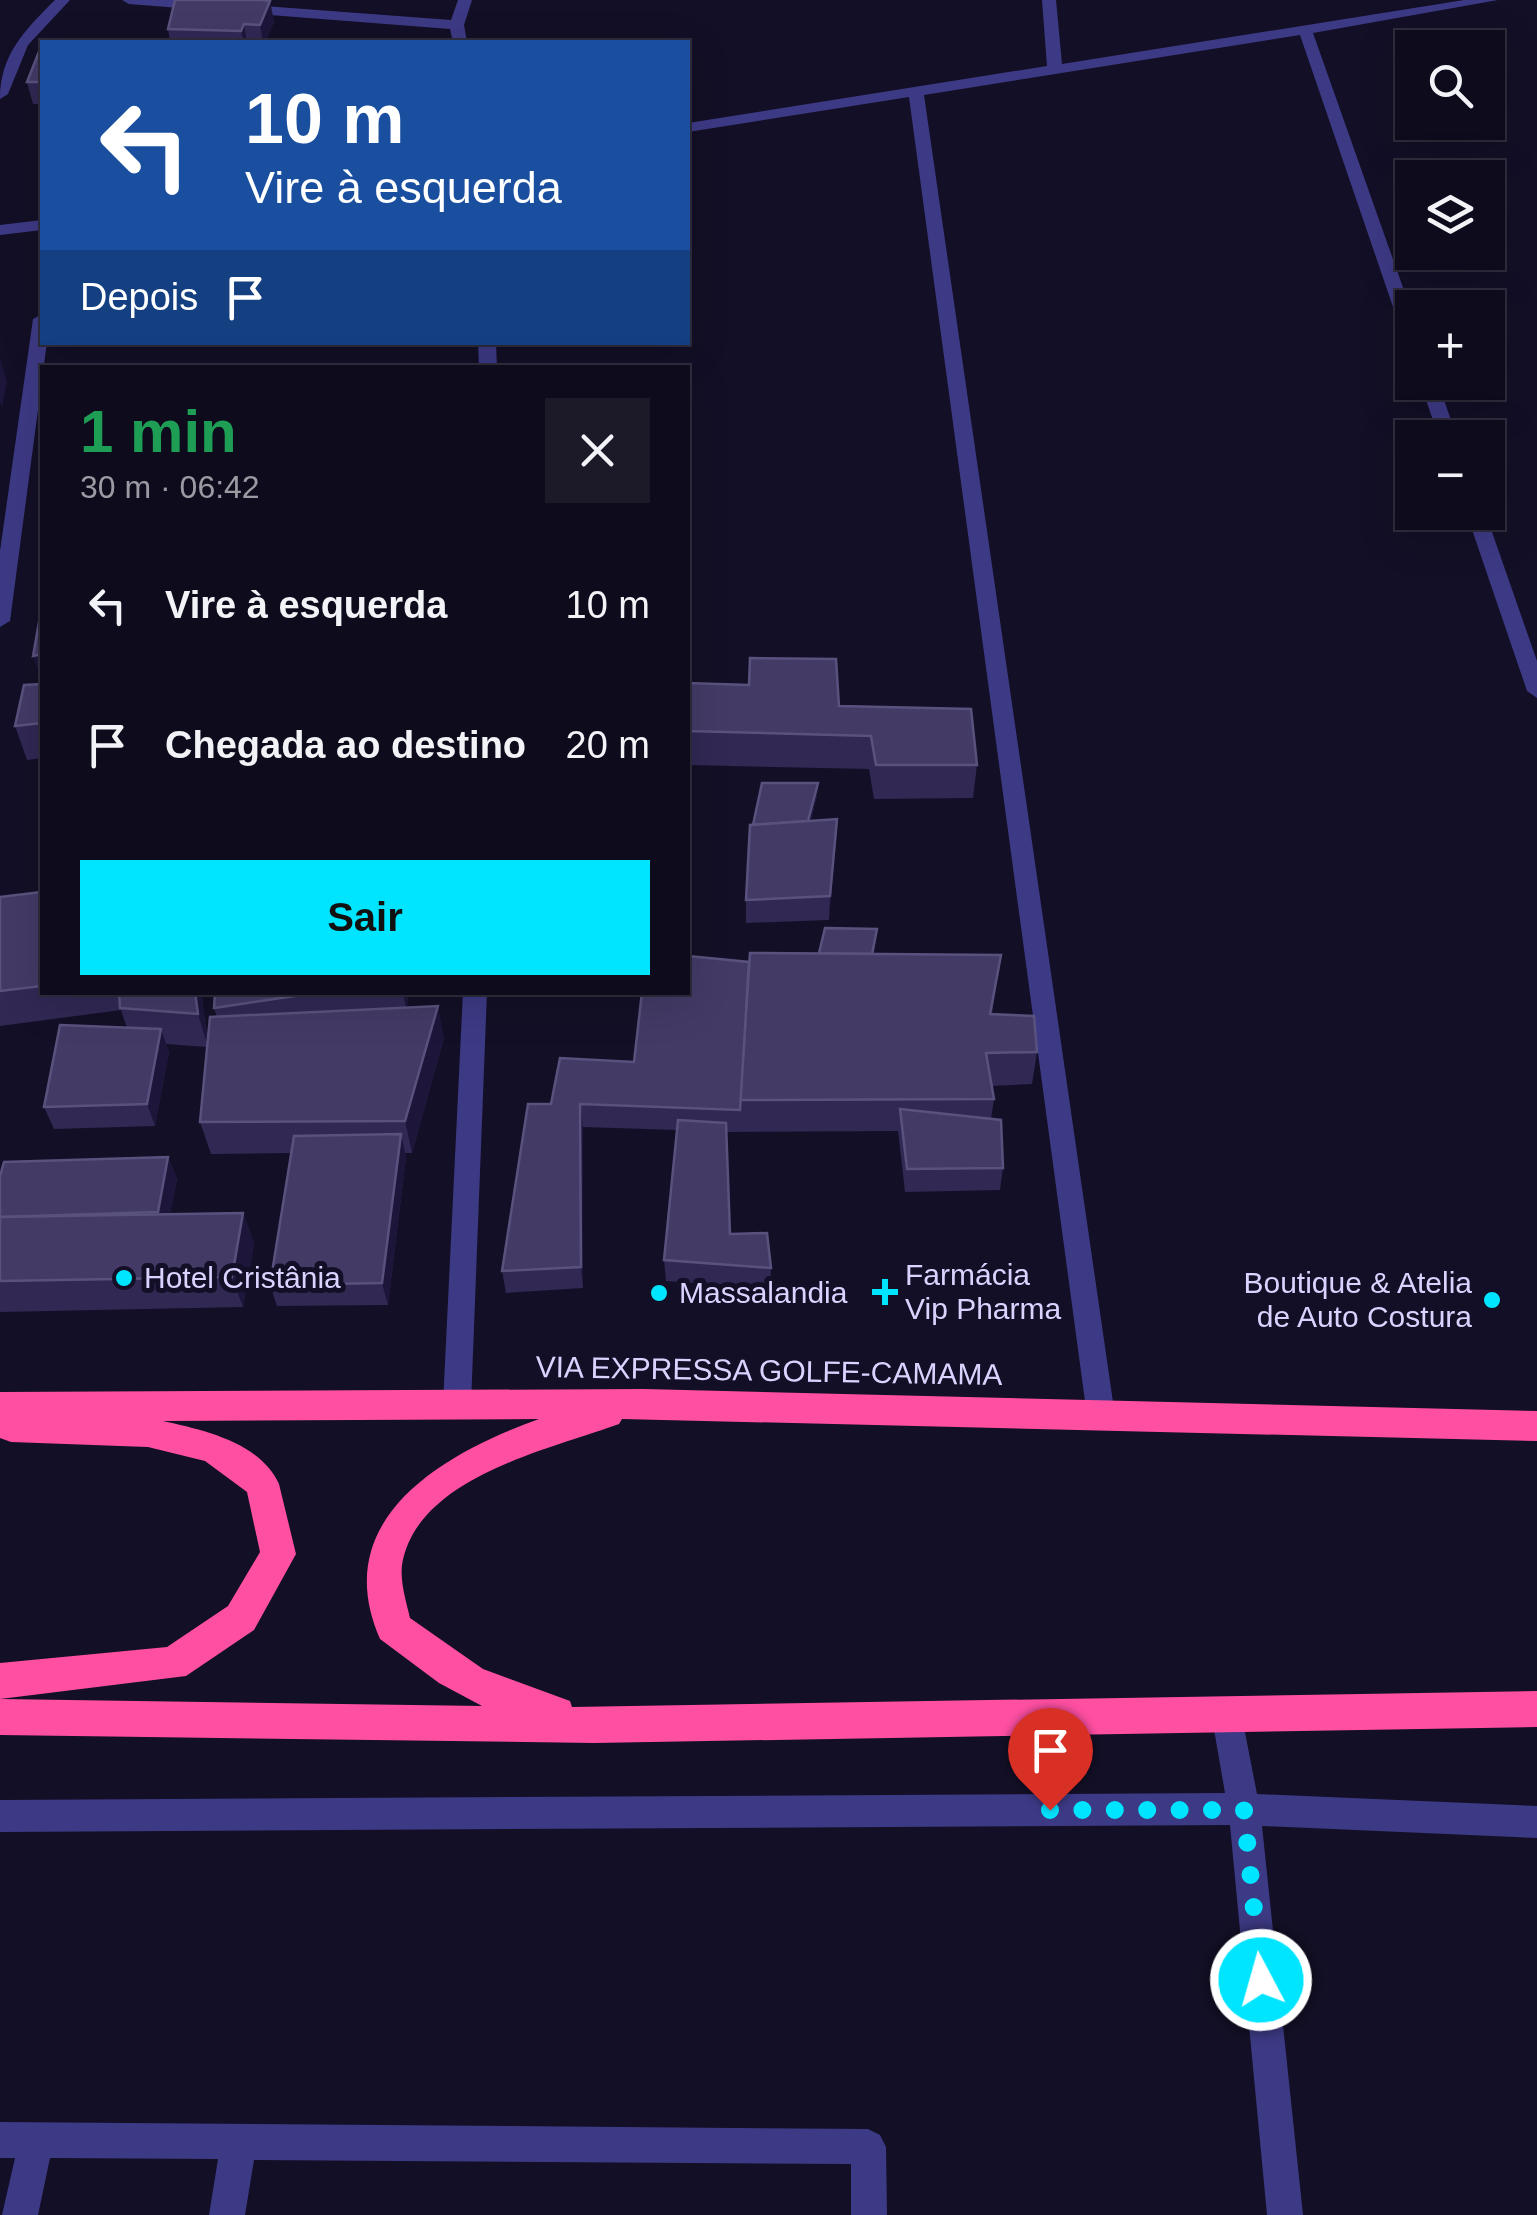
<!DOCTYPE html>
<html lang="pt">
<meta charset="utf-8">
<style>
body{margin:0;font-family:Helvetica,sans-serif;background:#1c1929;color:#f1f3f6;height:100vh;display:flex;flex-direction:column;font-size:38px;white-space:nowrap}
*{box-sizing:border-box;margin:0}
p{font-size:32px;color:#9b9ba3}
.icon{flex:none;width:55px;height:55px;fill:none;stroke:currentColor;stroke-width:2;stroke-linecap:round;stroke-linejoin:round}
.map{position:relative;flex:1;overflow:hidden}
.details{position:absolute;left:40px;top:365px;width:650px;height:630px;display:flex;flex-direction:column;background:#0e0b1c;border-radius:0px;box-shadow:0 10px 40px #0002,0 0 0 2px #2e2b3b}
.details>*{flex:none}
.hud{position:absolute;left:40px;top:40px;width:650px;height:305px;border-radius:0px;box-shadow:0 10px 40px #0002,0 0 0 2px #2e2b3b;background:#1a4fa0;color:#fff;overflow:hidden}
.tools{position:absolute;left:1395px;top:30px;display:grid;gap:20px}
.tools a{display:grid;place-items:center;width:110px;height:110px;border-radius:0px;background:#0e0b1c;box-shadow:0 10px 40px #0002,0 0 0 2px #2e2b3b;font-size:50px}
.pin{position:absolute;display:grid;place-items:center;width:85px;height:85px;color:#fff;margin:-102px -42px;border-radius:50% 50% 50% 0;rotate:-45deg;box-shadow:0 0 10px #0007}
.pin .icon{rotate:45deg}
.me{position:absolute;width:110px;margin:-55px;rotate:354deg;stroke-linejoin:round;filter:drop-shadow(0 0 8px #0008)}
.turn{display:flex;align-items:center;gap:35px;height:210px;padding:0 40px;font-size:45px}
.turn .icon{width:130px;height:130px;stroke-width:2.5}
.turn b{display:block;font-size:70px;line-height:85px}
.then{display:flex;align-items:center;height:95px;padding:0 40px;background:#0003;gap:20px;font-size:38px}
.round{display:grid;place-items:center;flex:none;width:105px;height:105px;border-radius:0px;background:#1c1929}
.summary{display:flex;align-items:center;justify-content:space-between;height:170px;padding:0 40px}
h1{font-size:60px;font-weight:700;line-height:75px;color:#1e9e55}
.primary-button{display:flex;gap:20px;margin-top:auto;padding:20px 40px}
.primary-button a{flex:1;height:115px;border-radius:0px;background:#00e5ff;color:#111;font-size:40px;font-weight:700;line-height:115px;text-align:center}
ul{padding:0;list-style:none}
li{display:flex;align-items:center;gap:30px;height:140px;padding:0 40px}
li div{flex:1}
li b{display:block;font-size:38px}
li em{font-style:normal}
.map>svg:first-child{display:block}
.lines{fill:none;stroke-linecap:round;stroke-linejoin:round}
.minor{fill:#3d3a85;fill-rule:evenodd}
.highway{fill:#ff4fa3;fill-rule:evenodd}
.wall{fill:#312854}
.shaded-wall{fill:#1d163a}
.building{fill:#433a66;stroke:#5a527e;stroke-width:2.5}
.route{stroke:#00e5ff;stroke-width:18;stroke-dasharray:0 32.4}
.poi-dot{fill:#00e5ff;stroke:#130f26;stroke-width:4}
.labels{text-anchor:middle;stroke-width:10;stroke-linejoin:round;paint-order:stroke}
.poi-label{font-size:30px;fill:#d9d4ff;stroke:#130f26;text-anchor:start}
.street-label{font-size:30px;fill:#d9d4ff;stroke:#130f26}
</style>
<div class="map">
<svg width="1537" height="2215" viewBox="0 0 1537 2215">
<rect width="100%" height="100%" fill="#130f26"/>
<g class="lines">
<g class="minor">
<path d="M55,0H70L28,45L8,94L0,99C0,54 25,30 55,0Z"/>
<polygon points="122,0 185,0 451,20 458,0 472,0 464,25 467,42 453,42 450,29 129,4"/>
<polygon points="1042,0 1056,0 1062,64 1464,0 1498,0 1313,33 1412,313 1412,341 1403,336 1300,35 924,95 1115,1416 1111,1425 1101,1428 1091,1425 1087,1416 909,97 688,132 688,123 1047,66"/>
<polygon points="42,220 42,230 0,235 0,225"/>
<polygon points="42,314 42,342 47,342 10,621 0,627 0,551 33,319"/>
<polygon points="478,342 496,342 497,368 479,368"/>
<polygon points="1420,382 1438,382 1457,438 1439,438"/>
<polygon points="1466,512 1485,512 1537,661 1537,698 1527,691"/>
<polygon points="463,992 487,992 471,1404 467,1413 457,1416 447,1413 443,1404"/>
<polygon points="1226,1697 1237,1701 1241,1712 1257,1794 1537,1806 1537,1838 1262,1826 1303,2215 1267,2215 1230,1825 0,1832 0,1800 1225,1793 1211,1712 1215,1701"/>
<polygon points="0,2122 868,2129 880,2135 886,2147 887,2215 851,2215 851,2164 254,2160 245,2215 209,2215 218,2159 50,2158 38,2215 2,2215 15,2158 0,2158"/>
</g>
<path class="highway" d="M644,1389L1537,1411V1441L622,1419L619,1424C551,1449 416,1477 402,1565C400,1582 406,1601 410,1618L483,1669L570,1701L572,1707L1537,1691V1727L594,1743L0,1735V1699L482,1706L439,1683L380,1639C327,1518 445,1453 539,1419L163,1421C203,1430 260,1442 279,1484L296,1554L254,1630L186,1676L0,1699V1663L167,1647L228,1606L260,1552L247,1492L205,1461L148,1447L11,1442L0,1438V1392Z"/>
</g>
<g class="wall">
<polygon points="270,1 274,22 265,42 170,42 168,29"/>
<polygon points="42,44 42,104 33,104 27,82"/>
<polygon points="275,342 325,342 326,344 276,346"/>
<polygon points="688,683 839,706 977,765 973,798 874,799 869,769 688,765"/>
<polygon points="42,684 42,758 27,760 15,726"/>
<polygon points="818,783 817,795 811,821 837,819 829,920 746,923 746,900 753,825"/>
<polygon points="42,892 42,992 201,992 208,1043 217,1017 214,1008 215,992 408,992 407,1007 444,1038 412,1153 405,1153 406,1157 388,1305 277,1306 270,1285 292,1153 211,1154 200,1122 207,1047 166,1044 169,1052 155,1126 54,1129 44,1107 127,1028 121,1010 0,1026 0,897"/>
<polygon points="877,929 874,954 996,988 992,1014 1037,1052 1032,1084 992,1086 994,1099 991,1119 1003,1168 1000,1190 905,1192 898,1131 726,1132 730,1234 771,1268 770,1289 666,1281 664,1260 677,1130 583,1127 583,1288 506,1293 502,1271 551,1104 634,1062 749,962 819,953"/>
<polygon points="168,1157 177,1179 170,1214 243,1213 254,1244 243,1307 0,1312 0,1176"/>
</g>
<g class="shaded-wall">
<polygon points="270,1 274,22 265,42 263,42 260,25"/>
<polygon points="244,24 247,42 244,42 241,31"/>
<polygon points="0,359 7,381 2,408 0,402"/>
<polygon points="42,654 42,683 33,656"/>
<polygon points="818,783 817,795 805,845 805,833"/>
<polygon points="837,819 836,843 829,920 830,896"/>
<polygon points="195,992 201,992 208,1047 198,1014"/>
<polygon points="403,992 408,992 407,1014"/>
<polygon points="438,1006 444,1038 412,1153 405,1121"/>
<polygon points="161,1029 169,1052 155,1126 147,1104"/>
<polygon points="580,1104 583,1127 583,1288 581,1267"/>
<polygon points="401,1134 406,1157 388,1305 382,1283"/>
<polygon points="168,1157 177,1179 167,1233 158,1212"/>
<polygon points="243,1213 254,1244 243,1307 232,1277"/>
</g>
<g class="building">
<polygon points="175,0 263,0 270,1 260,25 244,24 241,31 168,29"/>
<polygon points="42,44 42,82 27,82"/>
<polygon points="42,605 42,654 33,656"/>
<polygon points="750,658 836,659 839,706 971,709 977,765 876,765 871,736 688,731 688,683 749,685"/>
<polygon points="42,684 42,723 15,726 24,685"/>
<polygon points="762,783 818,783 808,821 753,825"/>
<polygon points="837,819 830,896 746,900 750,825"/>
<polygon points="42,892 42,986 0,991 0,897"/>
<polygon points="825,928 877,929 872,954 819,953"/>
<polygon points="750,953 1001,955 990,1014 1034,1016 1037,1052 986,1053 994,1099 740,1100"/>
<polygon points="688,956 749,962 740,1110 580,1104 581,1267 502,1271 528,1104 551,1104 560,1058 634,1062 642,992 688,992"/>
<polygon points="119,992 195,992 198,1014 120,1008"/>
<polygon points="215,992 322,992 214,1008"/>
<polygon points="438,1006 405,1121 200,1122 210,1017"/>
<polygon points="60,1025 161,1029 147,1104 44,1107"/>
<polygon points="900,1109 1001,1120 1003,1168 907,1169"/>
<polygon points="678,1120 726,1123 730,1234 767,1233 771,1268 664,1260"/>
<polygon points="401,1134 382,1283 270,1285 294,1136"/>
<polygon points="168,1157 158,1212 0,1217 0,1176 4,1162"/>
<polygon points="243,1213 232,1277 0,1281 0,1217"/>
</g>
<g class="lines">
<polyline class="route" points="1050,1810 1244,1810 1261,1980"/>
</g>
<g class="poi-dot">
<circle cx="124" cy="1278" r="10"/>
<path d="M880 1277h10v10h10v10h-10v10h-10v-10h-10v-10h10z"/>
<circle cx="659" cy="1293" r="10"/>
<circle cx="1492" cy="1300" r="10"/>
</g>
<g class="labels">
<g class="poi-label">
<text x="905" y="1285">Farmácia<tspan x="905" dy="34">Vip Pharma</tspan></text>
<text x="144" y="1288">Hotel Cristânia</text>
<text x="1472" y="1293" text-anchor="end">Boutique &amp; Atelia<tspan x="1472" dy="34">de Auto Costura</tspan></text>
<text x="679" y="1303">Massalandia</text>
</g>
<g class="street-label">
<text transform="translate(769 1371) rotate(1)" y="10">VIA EXPRESSA GOLFE-CAMAMA</text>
</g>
</g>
</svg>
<div class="tools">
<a><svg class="icon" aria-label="search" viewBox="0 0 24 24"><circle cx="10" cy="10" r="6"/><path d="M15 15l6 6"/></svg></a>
<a><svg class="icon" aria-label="layers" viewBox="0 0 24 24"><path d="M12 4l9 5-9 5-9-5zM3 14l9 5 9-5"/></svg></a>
<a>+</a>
<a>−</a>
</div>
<div class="pin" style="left:1050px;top:1810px;background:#d93025"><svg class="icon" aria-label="arrive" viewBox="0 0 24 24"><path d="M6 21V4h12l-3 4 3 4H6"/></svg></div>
<svg class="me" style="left:1261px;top:1980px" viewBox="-20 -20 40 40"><circle r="17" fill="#00e5ff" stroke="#fff" stroke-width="3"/><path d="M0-11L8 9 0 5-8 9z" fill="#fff"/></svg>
<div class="hud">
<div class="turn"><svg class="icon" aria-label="left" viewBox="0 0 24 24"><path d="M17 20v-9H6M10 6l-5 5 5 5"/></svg><div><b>10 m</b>Vire à esquerda</div></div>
<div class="then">Depois<svg class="icon" aria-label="arrive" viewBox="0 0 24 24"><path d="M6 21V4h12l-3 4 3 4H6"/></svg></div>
</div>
<section class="details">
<div class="summary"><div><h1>1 min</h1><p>30 m · 06:42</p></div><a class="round"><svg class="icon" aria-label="close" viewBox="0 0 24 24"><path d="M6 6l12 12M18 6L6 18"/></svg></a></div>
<ul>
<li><svg class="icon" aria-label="left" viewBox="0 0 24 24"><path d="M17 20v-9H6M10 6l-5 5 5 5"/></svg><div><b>Vire à esquerda</b></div><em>10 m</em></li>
<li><svg class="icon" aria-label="arrive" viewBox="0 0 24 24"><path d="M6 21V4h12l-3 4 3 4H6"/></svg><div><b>Chegada ao destino</b></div><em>20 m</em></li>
</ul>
<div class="primary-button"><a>Sair</a></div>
</section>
</div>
